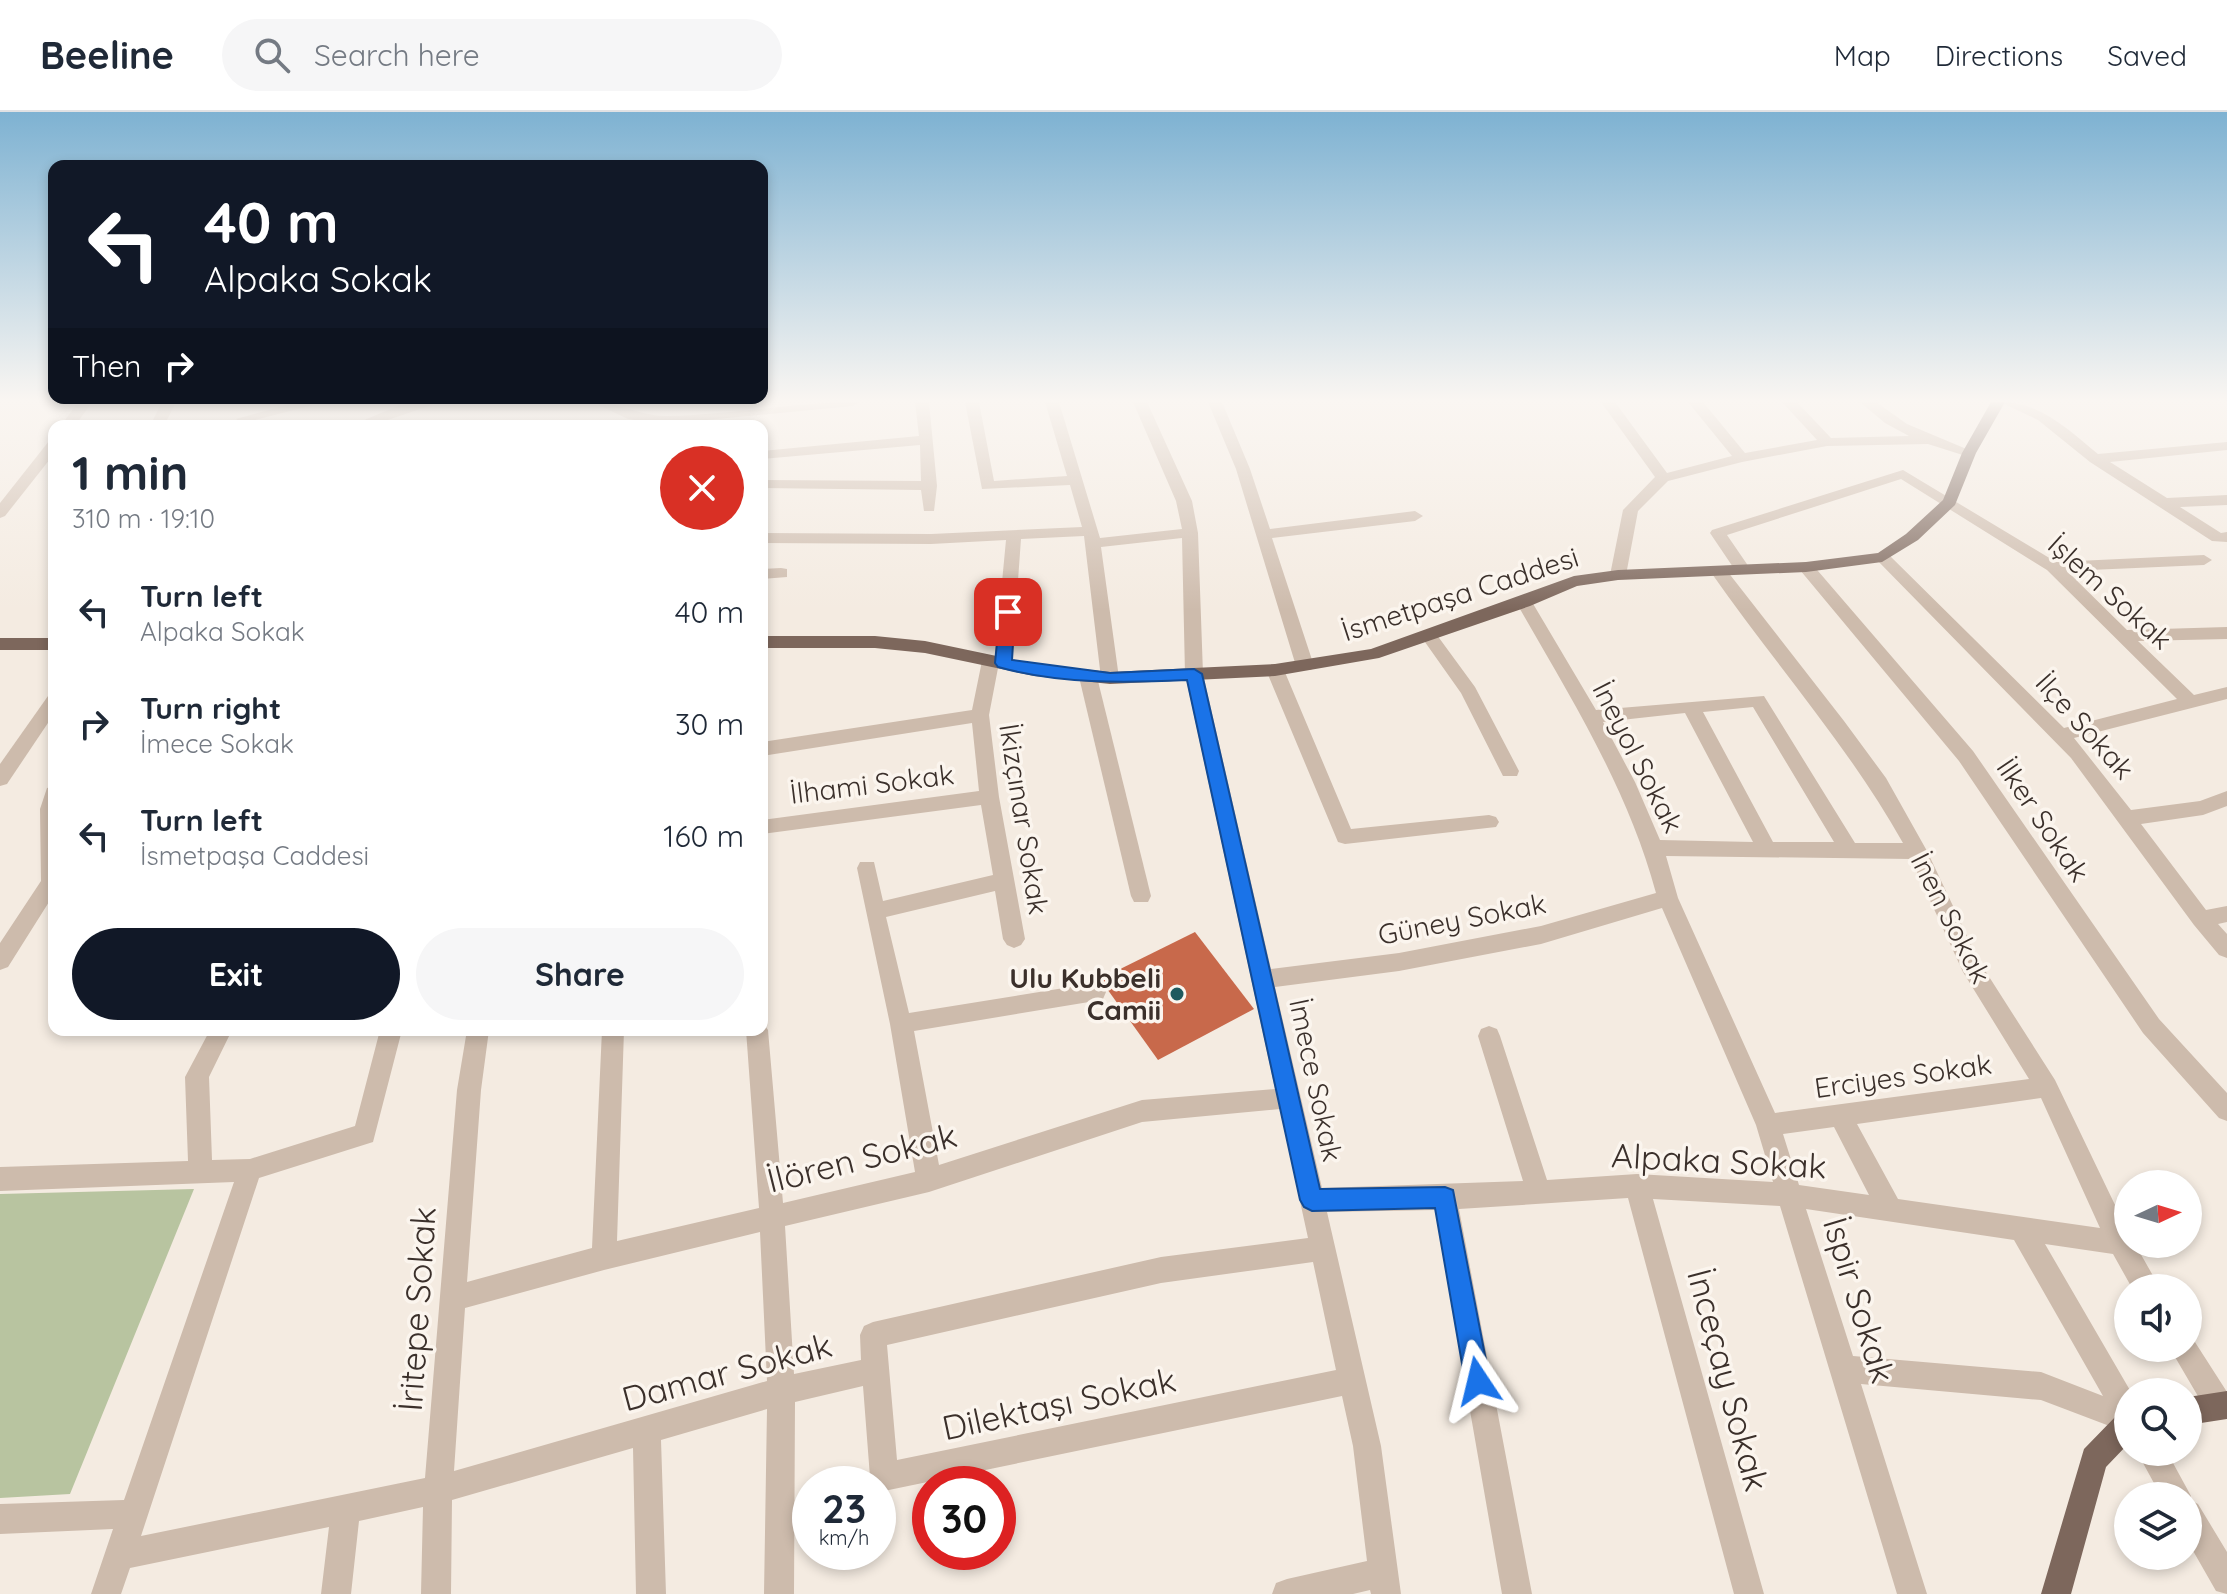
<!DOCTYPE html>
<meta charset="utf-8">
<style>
body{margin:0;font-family:Quicksand,sans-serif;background:#f6f6f7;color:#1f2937;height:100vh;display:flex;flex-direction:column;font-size:30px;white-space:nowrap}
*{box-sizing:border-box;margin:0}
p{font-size:26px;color:#747a83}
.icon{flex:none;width:44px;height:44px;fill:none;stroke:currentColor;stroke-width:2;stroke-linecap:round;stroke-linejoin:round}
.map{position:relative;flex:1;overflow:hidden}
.panel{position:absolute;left:48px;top:308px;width:720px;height:616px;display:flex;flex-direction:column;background:#fff;border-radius:16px;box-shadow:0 4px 12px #0003}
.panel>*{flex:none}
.banner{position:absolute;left:48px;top:48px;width:720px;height:244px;border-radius:16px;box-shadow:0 4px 12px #0003;background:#111827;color:#fff;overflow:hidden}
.needle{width:52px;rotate:86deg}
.fabs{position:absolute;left:2114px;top:1058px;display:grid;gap:16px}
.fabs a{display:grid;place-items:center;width:88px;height:88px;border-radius:50%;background:#fff;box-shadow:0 4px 12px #0003;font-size:40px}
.speed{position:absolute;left:792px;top:1354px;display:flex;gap:16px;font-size:40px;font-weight:700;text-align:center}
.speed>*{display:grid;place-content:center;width:104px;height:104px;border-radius:50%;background:#fff;box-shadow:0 4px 12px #0003;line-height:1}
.speed small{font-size:20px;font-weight:400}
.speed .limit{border:12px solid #d22;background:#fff;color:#111}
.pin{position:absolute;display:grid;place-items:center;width:68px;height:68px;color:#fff;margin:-34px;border-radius:16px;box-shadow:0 4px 12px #0006}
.me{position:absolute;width:88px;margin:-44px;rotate:350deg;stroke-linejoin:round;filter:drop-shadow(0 0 6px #0008)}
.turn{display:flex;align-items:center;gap:28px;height:168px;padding:0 24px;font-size:36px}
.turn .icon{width:104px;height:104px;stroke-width:2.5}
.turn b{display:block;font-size:56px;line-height:68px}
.then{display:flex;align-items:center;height:76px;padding:0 24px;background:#0003;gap:16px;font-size:30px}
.round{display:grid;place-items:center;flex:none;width:84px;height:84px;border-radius:42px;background:#f6f6f7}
.summary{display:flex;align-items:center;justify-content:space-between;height:136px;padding:0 24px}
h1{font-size:48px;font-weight:700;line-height:60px}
.button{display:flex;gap:16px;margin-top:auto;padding:16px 24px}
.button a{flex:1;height:92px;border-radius:48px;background:#111827;color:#fff;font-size:32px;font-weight:700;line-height:92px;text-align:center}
.button a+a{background:#f6f6f7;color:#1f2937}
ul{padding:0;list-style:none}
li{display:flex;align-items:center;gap:24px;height:112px;padding:0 24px}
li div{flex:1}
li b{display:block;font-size:30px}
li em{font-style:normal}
header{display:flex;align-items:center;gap:48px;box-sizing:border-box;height:112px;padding:0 40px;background:#fff;border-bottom:2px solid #e0e1e3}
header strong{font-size:38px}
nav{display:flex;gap:44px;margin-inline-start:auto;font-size:28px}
.search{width:560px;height:72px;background:#f6f6f7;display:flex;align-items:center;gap:20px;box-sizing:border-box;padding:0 28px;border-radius:44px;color:#747a83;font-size:30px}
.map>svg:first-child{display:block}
.green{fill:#b8c4a0}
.building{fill:#c8694b}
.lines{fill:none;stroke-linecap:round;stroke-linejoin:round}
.minor{fill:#cdbbac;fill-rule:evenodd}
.major{fill:#7d675c;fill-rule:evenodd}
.route{fill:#1a73e8;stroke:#114b97;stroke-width:2}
.poi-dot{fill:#1f5a5e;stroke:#fbf5ee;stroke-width:3}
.labels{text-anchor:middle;stroke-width:7;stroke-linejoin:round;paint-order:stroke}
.street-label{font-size:28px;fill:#3b302b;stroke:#fbf5ee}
.poi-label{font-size:28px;font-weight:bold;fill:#3b302b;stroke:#fbf5ee;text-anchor:end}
.near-street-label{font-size:34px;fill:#3b302b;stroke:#fbf5ee}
</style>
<header>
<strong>Beeline</strong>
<div class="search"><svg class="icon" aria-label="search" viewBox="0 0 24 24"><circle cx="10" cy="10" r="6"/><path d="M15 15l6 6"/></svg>Search here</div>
<nav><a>Map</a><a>Directions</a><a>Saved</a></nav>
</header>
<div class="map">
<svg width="2227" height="1482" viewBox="0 0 2227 1482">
<rect width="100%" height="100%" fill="#f4ebe1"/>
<polygon class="green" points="194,1077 70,1382 0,1386 0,1082"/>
<polygon class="building" points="1195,820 1254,897 1158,948 1100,867"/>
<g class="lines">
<g class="minor">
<polygon points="78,290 92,290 75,314 61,314"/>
<polygon points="162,290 176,290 164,314 150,314"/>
<polygon points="298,290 325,290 243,311 236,307"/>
<polygon points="407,290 441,290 370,314 350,314"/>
<path d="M592,290C618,290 640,304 666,304C730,303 794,290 860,290L853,294L664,312L628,307Z"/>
<polygon points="915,290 929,290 937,374 934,399 924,399 921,378 762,376 762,368 921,369 920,333 762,347 762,339 919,324"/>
<path d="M965,290H979L994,369L1067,364L1045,290H1059L1100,426L1182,417L1176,389L1133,290H1147L1192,389L1198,421L1203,562L1271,857L1399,841L1541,814L1656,781C1627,674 1570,585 1516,490L1524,485L1532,490L1596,598L1764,584L1855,731H1903C1848,633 1774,551 1710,459L1712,455H1724L1844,609L1886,666L1927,739L1979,849L2055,968L2128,1120V1132H2135L2160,1176H2132L2113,1142L2045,1132L2131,1280H2128V1321L2041,1288L1861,1272L1927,1482H1897L1780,1094L1653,1087L1764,1482H1734L1628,1086L1459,1097L1532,1482H1502L1435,1098L1327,1100L1381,1334L1401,1482H1371L1370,1478L1353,1482H1272L1276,1471L1287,1467L1367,1449L1353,1334L1342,1284L884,1379L878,1377V1372H873L870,1365L863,1274L795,1290L794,1482H764L767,1297L661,1328L666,1482H636L633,1336L452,1388L451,1482H421L423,1395L359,1409L351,1482H321L329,1415L130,1456L121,1482H91L113,1417L0,1422V1392L124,1388L234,1070L0,1079V1055L188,1049L185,965L210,918H232L209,965L212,1048L250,1047L355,1014L380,918H402L373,1030L259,1066L141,1424L425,1366L457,978L467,918H489L481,978L467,1170L592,1136L602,918H624L617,1129L759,1096L746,918H762V910L768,918L783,1091L915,1060L890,912L857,756L860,750H874L883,789L993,763L981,693L762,722V708L979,679L972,611L762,644V630L972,598L982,549L985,545L995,544L1006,428L931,432L762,431V421L931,422L1082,415L1070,373L982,377ZM1084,424L1101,566L1110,572L1119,566L1101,435L1182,426L1185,562L1275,977L1142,988L939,1053L914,919L1095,889L1103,887L1106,880L1103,873L1095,871L909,901L886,805L995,779L1003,827L1007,833L1014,836L1021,833L1025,827L999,685L989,603L998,556L1009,555L1012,551L1021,427ZM1753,595L1834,730H1773L1703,600ZM1685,601L1753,730L1660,728L1635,670L1603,610ZM1666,744L1911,747L1963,860L2029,967L1775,1001L1678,786ZM1662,796L1756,1013L1773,1070L1637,1062L1547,1068L1500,924L1497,917L1489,914L1481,917L1478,924L1523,1069L1322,1076L1275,875L1399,859L1541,832ZM2041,986L2100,1116L1898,1087L1857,1012ZM1280,997L1308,1126L1161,1145L873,1210L864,1214L860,1223L861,1248L794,1262L785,1114L929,1080L1142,1010ZM1834,1015L1869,1083L1799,1073L1783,1022ZM1806,1097L2014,1128L2103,1284L2041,1260L1853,1244ZM760,1120L767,1269L454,1359L465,1196L604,1158ZM1313,1150L1336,1258L897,1348L887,1233L1161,1171Z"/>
<polygon points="1208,290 1222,290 1250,357 1270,417 1415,399 1423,404 1415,409 1272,426 1314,554 1311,558 1299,558 1296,554 1236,357"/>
<polygon points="1601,290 1615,290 1667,361 1732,344 1688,290 1703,290 1745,341 1817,328 1782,290 1797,290 1831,326 1909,324 1885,311 1860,290 1876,290 1907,312 1976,341 1969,345 1928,332 1827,334 1742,350 1668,369 1638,399 1626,463 1618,468 1610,463 1623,398 1655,365"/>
<path d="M2000,290C2041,290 2068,318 2098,342L2227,330V338L2110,350L2167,386L2227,383V393L2180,395L2221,421L2227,420V430L2212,429L2090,350L2038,308Z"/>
<polygon points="54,328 54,342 5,404 0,406 0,391 49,329"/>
<polygon points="1903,358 2056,450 2204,443 2212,448 2204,453 2067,459 2127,518 2227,515 2227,527 2138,529 2194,583 2227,575 2227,587 2074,626 2131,698 2200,689 2227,679 2227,694 2203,703 2141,712 2206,798 2227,794 2227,810 2218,812 2227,822 2227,846 2219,843 2194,813 2071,646 1874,445 1876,442 1888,442 2064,616 2177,587 2047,458 1901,367 1727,423 1751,458 1749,461 1737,461 1710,421 1712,418"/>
<polygon points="1806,450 1812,452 1973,639 2159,907 2227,981 2227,1009 2219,1006 2143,921 1959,649 1800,458 1798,455"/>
<polygon points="781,456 787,457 787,465 762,467 762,457"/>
<polygon points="1428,517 1434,519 1475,575 1519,659 1517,664 1503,664 1461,581 1420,523"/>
<polygon points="1275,552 1284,558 1351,717 1489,703 1496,705 1499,710 1496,715 1345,732 1338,730 1266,558"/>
<polygon points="1088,559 1097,565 1151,784 1148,790 1134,790 1131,784 1079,565"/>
<polygon points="54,582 54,602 7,672 0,674 0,652 48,584"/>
<polygon points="54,674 54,782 8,855 0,858 0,831 41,769 40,697 47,676"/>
<polygon points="2188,1224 2193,1227 2227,1280 2227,1304 2219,1307 2209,1303 2175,1245 2171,1236 2188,1236"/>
<polygon points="2137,1340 2167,1340 2191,1384 2190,1388 2198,1392 2227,1440 2227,1482 2216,1479 2188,1430 2188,1384 2161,1384"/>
</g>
<g class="major">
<polygon points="1991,290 2005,290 1976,341 1955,393 1918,428 1882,450 1806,460 1618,468 1577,474 1530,494 1379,546 1275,564 1110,572 1034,564 925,541 875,536 762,536 762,524 875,524 925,529 1034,552 1110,560 1275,552 1371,537 1574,464 1618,458 1806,450 1878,441 1906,422 1943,388 1962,341"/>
<rect x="0" y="526" width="54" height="12"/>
<polygon points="2227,1279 2227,1307 2188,1313 2188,1285"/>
<polygon points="2128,1298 2128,1332 2106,1355 2071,1482 2041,1482 2084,1337 2118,1302"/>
</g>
</g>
<linearGradient id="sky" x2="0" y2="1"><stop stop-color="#7eb2d2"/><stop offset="0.58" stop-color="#faf6f2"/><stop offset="1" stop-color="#faf6f2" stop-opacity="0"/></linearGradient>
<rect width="2227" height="498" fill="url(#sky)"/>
<path class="route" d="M1008,495L1015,500L1012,548L1110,561L1194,557L1202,562L1320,1077L1445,1075L1453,1078L1490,1269L1487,1277L1478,1281L1469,1277L1465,1269L1435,1096L1312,1099L1304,1095L1300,1088L1187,568C1123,571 1060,572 998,555L995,551L1000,500Z"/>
<circle class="poi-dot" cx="1177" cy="882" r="8"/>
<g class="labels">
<g class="street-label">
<text transform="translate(2110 480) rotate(42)" y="10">İşlem Sokak</text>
<text transform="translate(1460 482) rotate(-18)" y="10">İsmetpaşa Caddesi</text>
<text transform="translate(2085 614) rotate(48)" y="10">İlçe Sokak</text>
<text transform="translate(1638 645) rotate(63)" y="10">İneyol Sokak</text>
<text transform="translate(872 672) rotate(-7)" y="10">İlhami Sokak</text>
<text transform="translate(1024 707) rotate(81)" y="10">İkizçınar Sokak</text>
<text transform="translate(2043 708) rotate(56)" y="10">İlker Sokak</text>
<text transform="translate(1951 806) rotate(63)" y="10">İnen Sokak</text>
<text transform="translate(1462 807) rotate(-11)" y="10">Güney Sokak</text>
<text transform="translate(1903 964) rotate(-8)" y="10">Erciyes Sokak</text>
<text transform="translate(1316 968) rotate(78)" y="10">İmece Sokak</text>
</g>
<g class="poi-label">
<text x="1161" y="876">Ulu Kubbeli<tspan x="1161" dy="32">Camii</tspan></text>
</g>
<g class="near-street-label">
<text transform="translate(862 1046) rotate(-14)" y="12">İlören Sokak</text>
<text transform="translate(1719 1049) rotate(3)" y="12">Alpaka Sokak</text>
<text transform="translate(1859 1188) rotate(73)" y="12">İspir Sokak</text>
<text transform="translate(417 1197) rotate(-86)" y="12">İritepe Sokak</text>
<text transform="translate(727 1260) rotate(-15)" y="12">Damar Sokak</text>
<text transform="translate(1728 1268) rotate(75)" y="12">İnceçay Sokak</text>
<text transform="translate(1059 1292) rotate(-12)" y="12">Dilektaşı Sokak</text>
</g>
</g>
</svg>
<div class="fabs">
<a><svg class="needle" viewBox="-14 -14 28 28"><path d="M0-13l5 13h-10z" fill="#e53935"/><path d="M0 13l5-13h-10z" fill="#747a83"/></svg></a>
<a><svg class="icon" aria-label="sound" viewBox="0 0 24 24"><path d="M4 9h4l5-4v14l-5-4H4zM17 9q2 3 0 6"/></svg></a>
<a><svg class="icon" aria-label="search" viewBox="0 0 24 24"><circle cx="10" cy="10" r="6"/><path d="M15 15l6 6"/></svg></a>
<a><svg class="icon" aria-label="layers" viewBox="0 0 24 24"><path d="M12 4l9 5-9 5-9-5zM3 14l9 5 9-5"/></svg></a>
</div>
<div class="speed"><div>23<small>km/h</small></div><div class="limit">30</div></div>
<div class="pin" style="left:1008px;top:500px;background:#d93025"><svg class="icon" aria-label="arrive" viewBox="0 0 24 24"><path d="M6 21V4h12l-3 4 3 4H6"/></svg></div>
<svg class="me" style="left:1478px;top:1269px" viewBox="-20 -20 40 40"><path d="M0-17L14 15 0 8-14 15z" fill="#1a73e8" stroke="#fff" stroke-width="4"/></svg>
<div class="banner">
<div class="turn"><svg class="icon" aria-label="left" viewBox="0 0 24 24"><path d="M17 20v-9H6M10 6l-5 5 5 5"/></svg><div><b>40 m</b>Alpaka Sokak</div></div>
<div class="then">Then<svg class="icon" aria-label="right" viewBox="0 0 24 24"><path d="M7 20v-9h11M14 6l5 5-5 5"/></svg></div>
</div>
<section class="panel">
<div class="summary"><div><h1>1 min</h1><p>310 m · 19:10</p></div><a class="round" style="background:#d93025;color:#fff"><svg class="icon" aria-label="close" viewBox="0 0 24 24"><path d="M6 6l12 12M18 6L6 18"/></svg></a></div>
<ul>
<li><svg class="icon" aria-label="left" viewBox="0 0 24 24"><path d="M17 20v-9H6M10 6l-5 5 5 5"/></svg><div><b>Turn left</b><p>Alpaka Sokak</p></div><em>40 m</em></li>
<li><svg class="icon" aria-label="right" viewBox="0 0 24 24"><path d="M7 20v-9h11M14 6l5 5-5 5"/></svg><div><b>Turn right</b><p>İmece Sokak</p></div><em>30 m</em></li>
<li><svg class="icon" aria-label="left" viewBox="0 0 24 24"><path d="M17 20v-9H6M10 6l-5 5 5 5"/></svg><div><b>Turn left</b><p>İsmetpaşa Caddesi</p></div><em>160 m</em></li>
</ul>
<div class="button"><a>Exit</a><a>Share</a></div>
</section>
</div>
